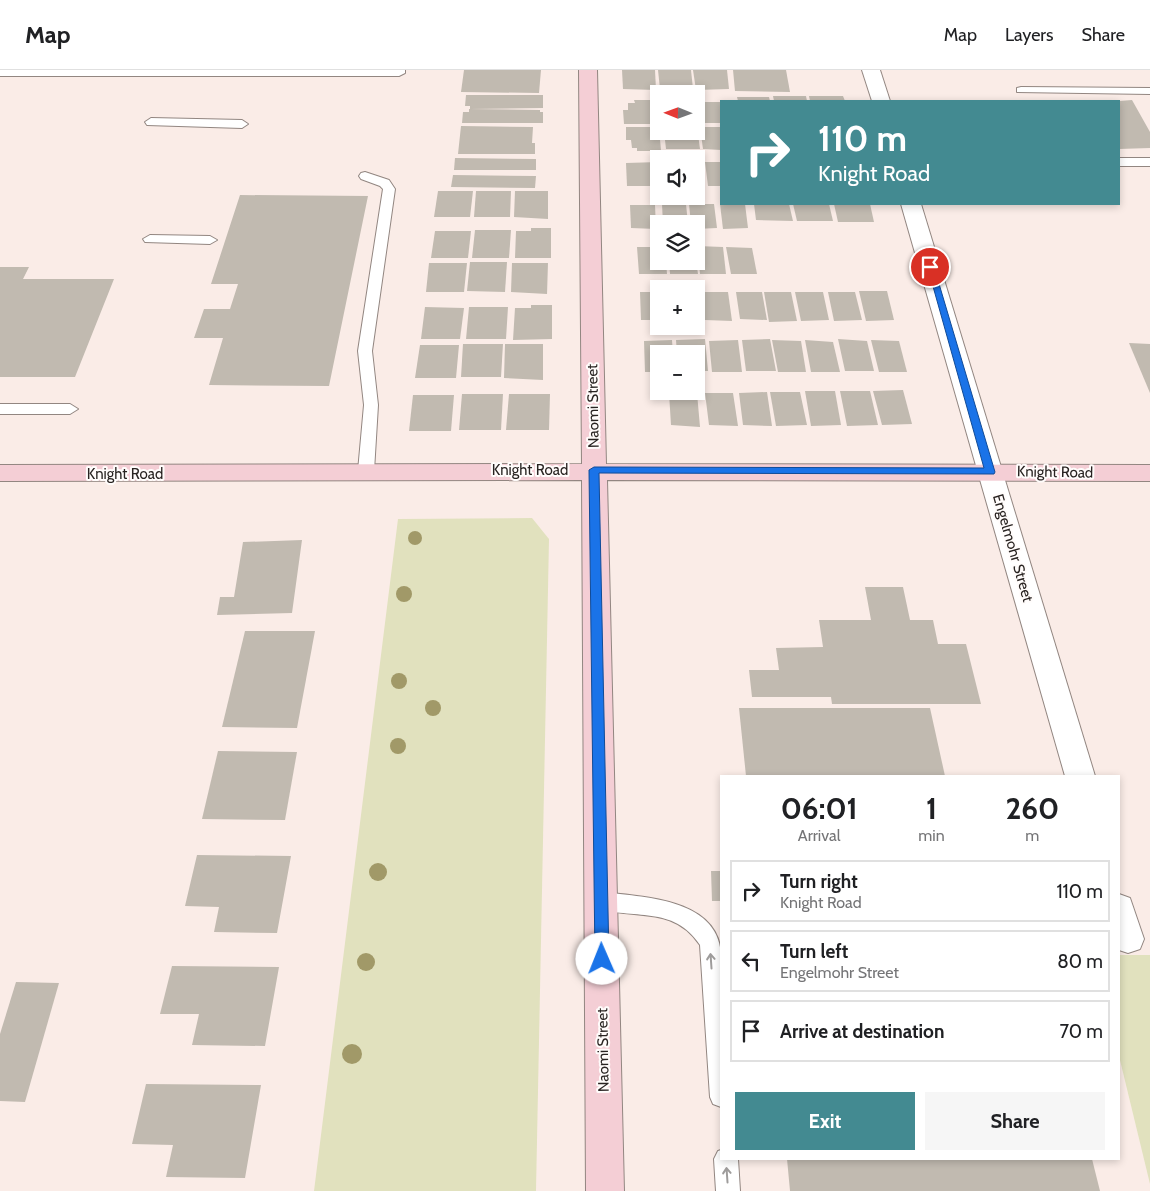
<!DOCTYPE html>
<meta charset="utf-8">
<style>
body{margin:0;font-family:Cabin,sans-serif;background:#f6f6f6;color:#202124;height:100vh;display:flex;flex-direction:column;font-size:19px;white-space:nowrap}
*{box-sizing:border-box;margin:0}
p{font-size:16px;color:#757577}
.icon{flex:none;width:28px;height:28px;fill:none;stroke:currentColor;stroke-width:2;stroke-linecap:round;stroke-linejoin:round}
.map{position:relative;flex:1;overflow:hidden}
.details{position:absolute;left:720px;top:705px;width:400px;height:385px;display:flex;flex-direction:column;background:#fff;border-radius:0px;box-shadow:0 2px 8px #0003}
.details>*{flex:none}
.guide{position:absolute;left:720px;top:30px;width:400px;height:105px;border-radius:0px;box-shadow:0 2px 8px #0003;background:#438a91;color:#fff;overflow:hidden}
.needle{width:32px;rotate:271deg}
.buttons{position:absolute;left:650px;top:15px;display:grid;gap:10px}
.buttons a{display:grid;place-items:center;width:55px;height:55px;border-radius:0px;background:#fff;box-shadow:0 2px 8px #0003;font-size:25px}
.pin{position:absolute;display:grid;place-items:center;width:42px;height:42px;color:#fff;margin:-21px;border:2px solid #fff;border-radius:50%;box-shadow:0 1px 5px #0007}
.me{position:absolute;width:55px;margin:-28px;rotate:359deg;stroke-linejoin:round;filter:drop-shadow(0 0 4px #0008)}
.turn{display:flex;align-items:center;gap:18px;height:105px;padding:0 15px;font-size:22px}
.turn .icon{width:65px;height:65px;stroke-width:2.5}
.turn b{display:block;font-size:35px;line-height:42px}
.eta{display:flex;justify-content:space-evenly;align-items:center;height:85px;text-align:center}
.eta b{font-size:30px;font-weight:700;line-height:35px}
.button{display:flex;gap:10px;margin-top:auto;padding:10px 15px}
.button a{flex:1;height:58px;border-radius:0px;background:#438a91;color:#fff;font-size:20px;font-weight:700;line-height:58px;text-align:center}
.button a+a{background:#f6f6f6;color:#202124}
ul{padding:0;list-style:none}
li{display:flex;align-items:center;gap:15px;height:62px;margin:0 10px 8px;padding:0 5px;border:2px solid #e0e0e0;border-radius:0px}
li div{flex:1}
li b{display:block;font-size:19px}
li em{font-style:normal}
header{display:flex;align-items:center;gap:30px;box-sizing:border-box;height:70px;padding:0 25px;background:#fff;border-bottom:1px solid #e0e0e0}
header strong{font-size:24px}
nav{display:flex;gap:28px;margin-inline-start:auto;font-size:18px}
.map>svg:first-child{display:block}
.green{fill:#e1e1be}
.building{fill:#c1bab0}
.lines{fill:none;stroke-linecap:round;stroke-linejoin:round}
.lane-casing{stroke:#928681;stroke-width:2}
.street-casing{stroke:#928681;stroke-width:2}
.secondary-casing{stroke:#928681;stroke-width:2}
.lane{fill:#fff;fill-rule:evenodd}
.street{fill:#fff;fill-rule:evenodd}
.secondary{fill:#f4ced5;fill-rule:evenodd}
.tree{fill:#a19968}
.oneway{stroke:#9e9c9b}
.route{fill:#1a73e8;stroke:#114b97}
.labels{text-anchor:middle;stroke-width:4;stroke-linejoin:round;paint-order:stroke}
.street-label{font-size:15px;fill:#282321;stroke:#fffcfb}
</style>
<header>
<strong>Map</strong>
<nav><a>Map</a><a>Layers</a><a>Share</a></nav>
</header>
<div class="map">
<svg width="1150" height="1121" viewBox="0 0 1150 1121">
<rect width="100%" height="100%" fill="#faece7"/>
<g class="green">
<polygon points="532,448 549,469 536,1121 314,1121 398,449"/>
<polygon points="1119,885 1150,885 1150,1114 1119,986"/>
</g>
<g class="building">
<polygon points="464,0 541,0 539,23 461,22"/>
<polygon points="622,0 655,0 656,20 623,19"/>
<polygon points="658,0 691,0 693,19 660,19"/>
<polygon points="693,0 727,0 729,19 696,20"/>
<polygon points="733,0 786,0 790,22 735,21"/>
<polygon points="466,25 543,25 543,38 470,39 470,36 465,36"/>
<polygon points="773,26 806,26 807,31 774,31"/>
<polygon points="809,26 843,26 845,31 810,31"/>
<polygon points="737,27 769,27 770,31 738,31"/>
<polygon points="634,30 658,30 659,54 624,54 623,40 628,40 628,33 635,33"/>
<polygon points="1132,30 1150,62 1150,78 1119,79 1119,31"/>
<polygon points="697,32 721,32 721,53 699,53"/>
<polygon points="469,39 540,40 540,42 543,42 543,53 462,53 463,42 469,42"/>
<polygon points="461,56 533,57 532,73 535,73 535,84 458,84"/>
<polygon points="626,57 659,57 661,81 637,81 637,78 632,78 631,70 626,70"/>
<polygon points="697,57 700,79 666,79 664,61 696,61"/>
<polygon points="700,57 721,57 721,80 703,79"/>
<polygon points="455,88 536,89 536,100 454,100"/>
<polygon points="659,92 659,116 627,116 626,93"/>
<polygon points="696,92 702,92 705,116 696,116"/>
<polygon points="705,92 721,92 721,116 708,116"/>
<polygon points="453,105 536,106 535,118 451,117"/>
<polygon points="438,121 473,121 470,147 434,147"/>
<polygon points="476,121 511,121 510,147 474,147"/>
<polygon points="515,121 548,121 548,149 514,147"/>
<polygon points="240,125 368,126 329,316 209,315 223,268 194,268 204,239 230,239 238,214 211,214"/>
<polygon points="662,134 686,134 688,154 663,154"/>
<polygon points="689,134 714,134 717,158 696,159 696,154 691,154"/>
<polygon points="720,134 745,134 748,158 723,159"/>
<polygon points="754,134 789,134 793,151 756,150"/>
<polygon points="793,134 829,134 833,151 797,151"/>
<polygon points="834,134 870,134 874,152 838,152"/>
<polygon points="630,135 655,135 656,159 631,158"/>
<polygon points="531,158 551,158 551,188 515,188 516,161 531,161"/>
<polygon points="475,160 511,160 509,188 472,188"/>
<polygon points="435,161 471,161 468,188 431,188"/>
<polygon points="697,176 723,177 726,204 700,204"/>
<polygon points="637,177 659,177 659,191 666,191 667,204 639,204"/>
<polygon points="726,177 752,178 757,204 731,204"/>
<polygon points="669,191 696,191 698,204 670,204"/>
<polygon points="470,192 507,192 505,222 467,221"/>
<polygon points="429,193 467,193 464,222 426,222"/>
<polygon points="512,193 548,193 547,224 511,222"/>
<polygon points="0,197 29,197 23,209 114,209 75,307 0,307"/>
<polygon points="859,221 887,221 894,250 866,251"/>
<polygon points="640,222 659,222 659,250 641,250"/>
<polygon points="696,222 700,222 703,250 696,250"/>
<polygon points="702,222 728,222 732,251 705,250"/>
<polygon points="736,222 762,222 767,250 740,249"/>
<polygon points="764,222 791,222 797,251 769,252"/>
<polygon points="795,222 823,222 829,250 801,251"/>
<polygon points="828,222 855,222 862,250 834,251"/>
<polygon points="531,235 552,235 552,269 513,270 515,238 531,238"/>
<polygon points="425,237 464,238 460,269 421,269"/>
<polygon points="469,237 508,237 506,269 466,269"/>
<polygon points="705,269 708,301 696,301 696,284 677,284 676,270"/>
<polygon points="770,269 776,301 746,301 742,270"/>
<polygon points="838,269 867,271 874,301 845,301"/>
<polygon points="672,270 673,284 659,284 659,302 645,302 644,271"/>
<polygon points="738,270 742,302 712,302 709,271"/>
<polygon points="772,270 801,271 806,302 778,302"/>
<polygon points="805,270 833,272 840,302 811,302"/>
<polygon points="871,270 899,271 907,302 879,302"/>
<polygon points="1129,273 1150,274 1150,323"/>
<polygon points="463,274 503,274 501,307 461,307"/>
<polygon points="505,274 543,274 543,310 504,308"/>
<polygon points="420,275 459,275 456,308 415,308"/>
<polygon points="903,320 912,354 882,355 873,321"/>
<polygon points="805,321 835,321 841,355 811,356"/>
<polygon points="840,321 870,321 878,355 847,356"/>
<polygon points="767,322 772,356 743,355 739,323"/>
<polygon points="770,322 800,322 807,355 776,356"/>
<polygon points="669,323 697,323 700,357 671,355"/>
<polygon points="705,323 733,323 738,356 709,355"/>
<polygon points="462,324 503,324 501,360 459,360"/>
<polygon points="509,324 550,324 549,360 506,360"/>
<polygon points="413,325 454,325 451,361 409,361"/>
<polygon points="302,470 292,543 217,545 220,527 234,527 243,472"/>
<polygon points="865,517 903,517 910,550 933,550 938,574 966,574 981,634 832,634 831,627 752,627 749,600 779,600 776,578 823,577 819,550 871,550"/>
<polygon points="245,561 315,561 297,658 222,657"/>
<polygon points="739,638 930,638 945,706 746,706"/>
<polygon points="218,681 297,682 285,750 202,749"/>
<polygon points="197,785 291,786 277,863 214,862 219,837 185,836"/>
<polygon points="711,801 721,801 721,831 712,831"/>
<polygon points="172,896 279,897 265,976 192,975 199,944 160,944"/>
<polygon points="16,912 59,913 25,1032 0,1031 0,964"/>
<polygon points="146,1014 261,1015 245,1108 166,1107 173,1075 132,1074"/>
<polygon points="787,1089 1092,1089 1100,1121 790,1121"/>
</g>
<g class="lines">
<g class="lane-casing">
<g id="lane">
<polygon points="0,0 405,0 405,3 399,6 0,6"/>
<polygon points="1021,17 1150,18 1150,24 1017,22 1017,18"/>
<polygon points="151,48 242,50 248,54 242,58 147,55 145,52"/>
<rect x="1119" y="88" width="31" height="8"/>
<polygon points="365,102 389,110 395,119 372,281 378,335 374,401 372,405 360,405 358,401 364,335 358,281 383,119 380,116 361,109 359,106 361,103"/>
<polygon points="150,165 210,166 217,170 210,174 145,172 143,169"/>
<polygon points="0,334 70,334 78,339 70,344 0,344"/>
<path d="M601,822C642,827 717,828 721,883V1037L713,1034L710,1027L700,875C673,834 633,851 594,837L591,831L594,825Z"/>
<polygon points="721,1080 721,1089 738,1089 740,1121 716,1121 714,1089 718,1081"/>
</g>
</g>
<g class="street-casing">
<g id="street">
<polygon points="862,0 880,0 890,31 872,31"/>
<polygon points="901,134 921,134 1095,706 1065,706"/>
<polygon points="1119,824 1130,828 1144,869 1140,879 1128,883 1119,880"/>
</g>
</g>
<g class="secondary-casing">
<polygon id="secondary" points="579,0 597,0 606,394 1150,395 1150,411 607,410 624,1121 586,1121 582,410 0,411 0,395 582,394"/>
</g>
<use href="#lane" class="lane"/>
<use href="#street" class="street"/>
<use href="#secondary" class="secondary"/>
</g>
<g class="tree">
<circle cx="415" cy="468" r="7"/>
<circle cx="404" cy="524" r="8"/>
<circle cx="399" cy="611" r="8"/>
<circle cx="433" cy="638" r="8"/>
<circle cx="398" cy="676" r="8"/>
<circle cx="378" cy="802" r="9"/>
<circle cx="366" cy="892" r="9"/>
<circle cx="352" cy="984" r="10"/>
</g>
<defs><path id="oneway-shaft" d="M-6 0H5M1.5-3L5.5 0L1.5 3" fill="none" stroke-width="1.6" stroke-linecap="round" stroke-linejoin="round" transform="scale(1.25)"/></defs>
<g class="oneway">
<use href="#oneway-shaft" transform="translate(711 891) rotate(-94)"/>
<use href="#oneway-shaft" transform="translate(727 1105) rotate(-94)"/>
</g>
<polygon class="route" points="927,195 934,197 995,402 994,404 599,403 609,889 607,893 602,895 597,893 595,889 589,400 594,397 984,398"/>
<g class="labels">
<g class="street-label">
<text transform="translate(593 336) rotate(-91)" y="5">Naomi Street</text>
<text x="530" y="405">Knight Road</text>
<text transform="translate(1055 402) rotate(1)" y="5">Knight Road</text>
<text x="125" y="409">Knight Road</text>
<text transform="translate(1013 478) rotate(74)" y="5">Engelmohr Street</text>
<text transform="translate(603 980) rotate(-91)" y="5">Naomi Street</text>
</g>
</g>
</svg>
<div class="buttons">
<a><svg class="needle" viewBox="-14 -14 28 28"><path d="M0-13l5 13h-10z" fill="#e53935"/><path d="M0 13l5-13h-10z" fill="#757577"/></svg></a>
<a><svg class="icon" aria-label="sound" viewBox="0 0 24 24"><path d="M4 9h4l5-4v14l-5-4H4zM17 9q2 3 0 6"/></svg></a>
<a><svg class="icon" aria-label="layers" viewBox="0 0 24 24"><path d="M12 4l9 5-9 5-9-5zM3 14l9 5 9-5"/></svg></a>
<a>+</a>
<a>−</a>
</div>
<div class="pin" style="left:930px;top:197px;background:#d93025"><svg class="icon" aria-label="arrive" viewBox="0 0 24 24"><path d="M6 21V4h12l-3 4 3 4H6"/></svg></div>
<svg class="me" style="left:602px;top:889px" viewBox="-20 -20 40 40"><circle r="19" fill="#fff"/><path d="M0-13L10 11 0 6-10 11z" fill="#1a73e8"/></svg>
<div class="guide">
<div class="turn"><svg class="icon" aria-label="right" viewBox="0 0 24 24"><path d="M7 20v-9h11M14 6l5 5-5 5"/></svg><div><b>110 m</b>Knight Road</div></div>
</div>
<section class="details">
<div class="eta">
<div><b>06:01</b><p>Arrival</p></div>
<div><b>1</b><p>min</p></div>
<div><b>260</b><p>m</p></div>
</div>
<ul>
<li><svg class="icon" aria-label="right" viewBox="0 0 24 24"><path d="M7 20v-9h11M14 6l5 5-5 5"/></svg><div><b>Turn right</b><p>Knight Road</p></div><em>110 m</em></li>
<li><svg class="icon" aria-label="left" viewBox="0 0 24 24"><path d="M17 20v-9H6M10 6l-5 5 5 5"/></svg><div><b>Turn left</b><p>Engelmohr Street</p></div><em>80 m</em></li>
<li><svg class="icon" aria-label="arrive" viewBox="0 0 24 24"><path d="M6 21V4h12l-3 4 3 4H6"/></svg><div><b>Arrive at destination</b></div><em>70 m</em></li>
</ul>
<div class="button"><a>Exit</a><a>Share</a></div>
</section>
</div>
